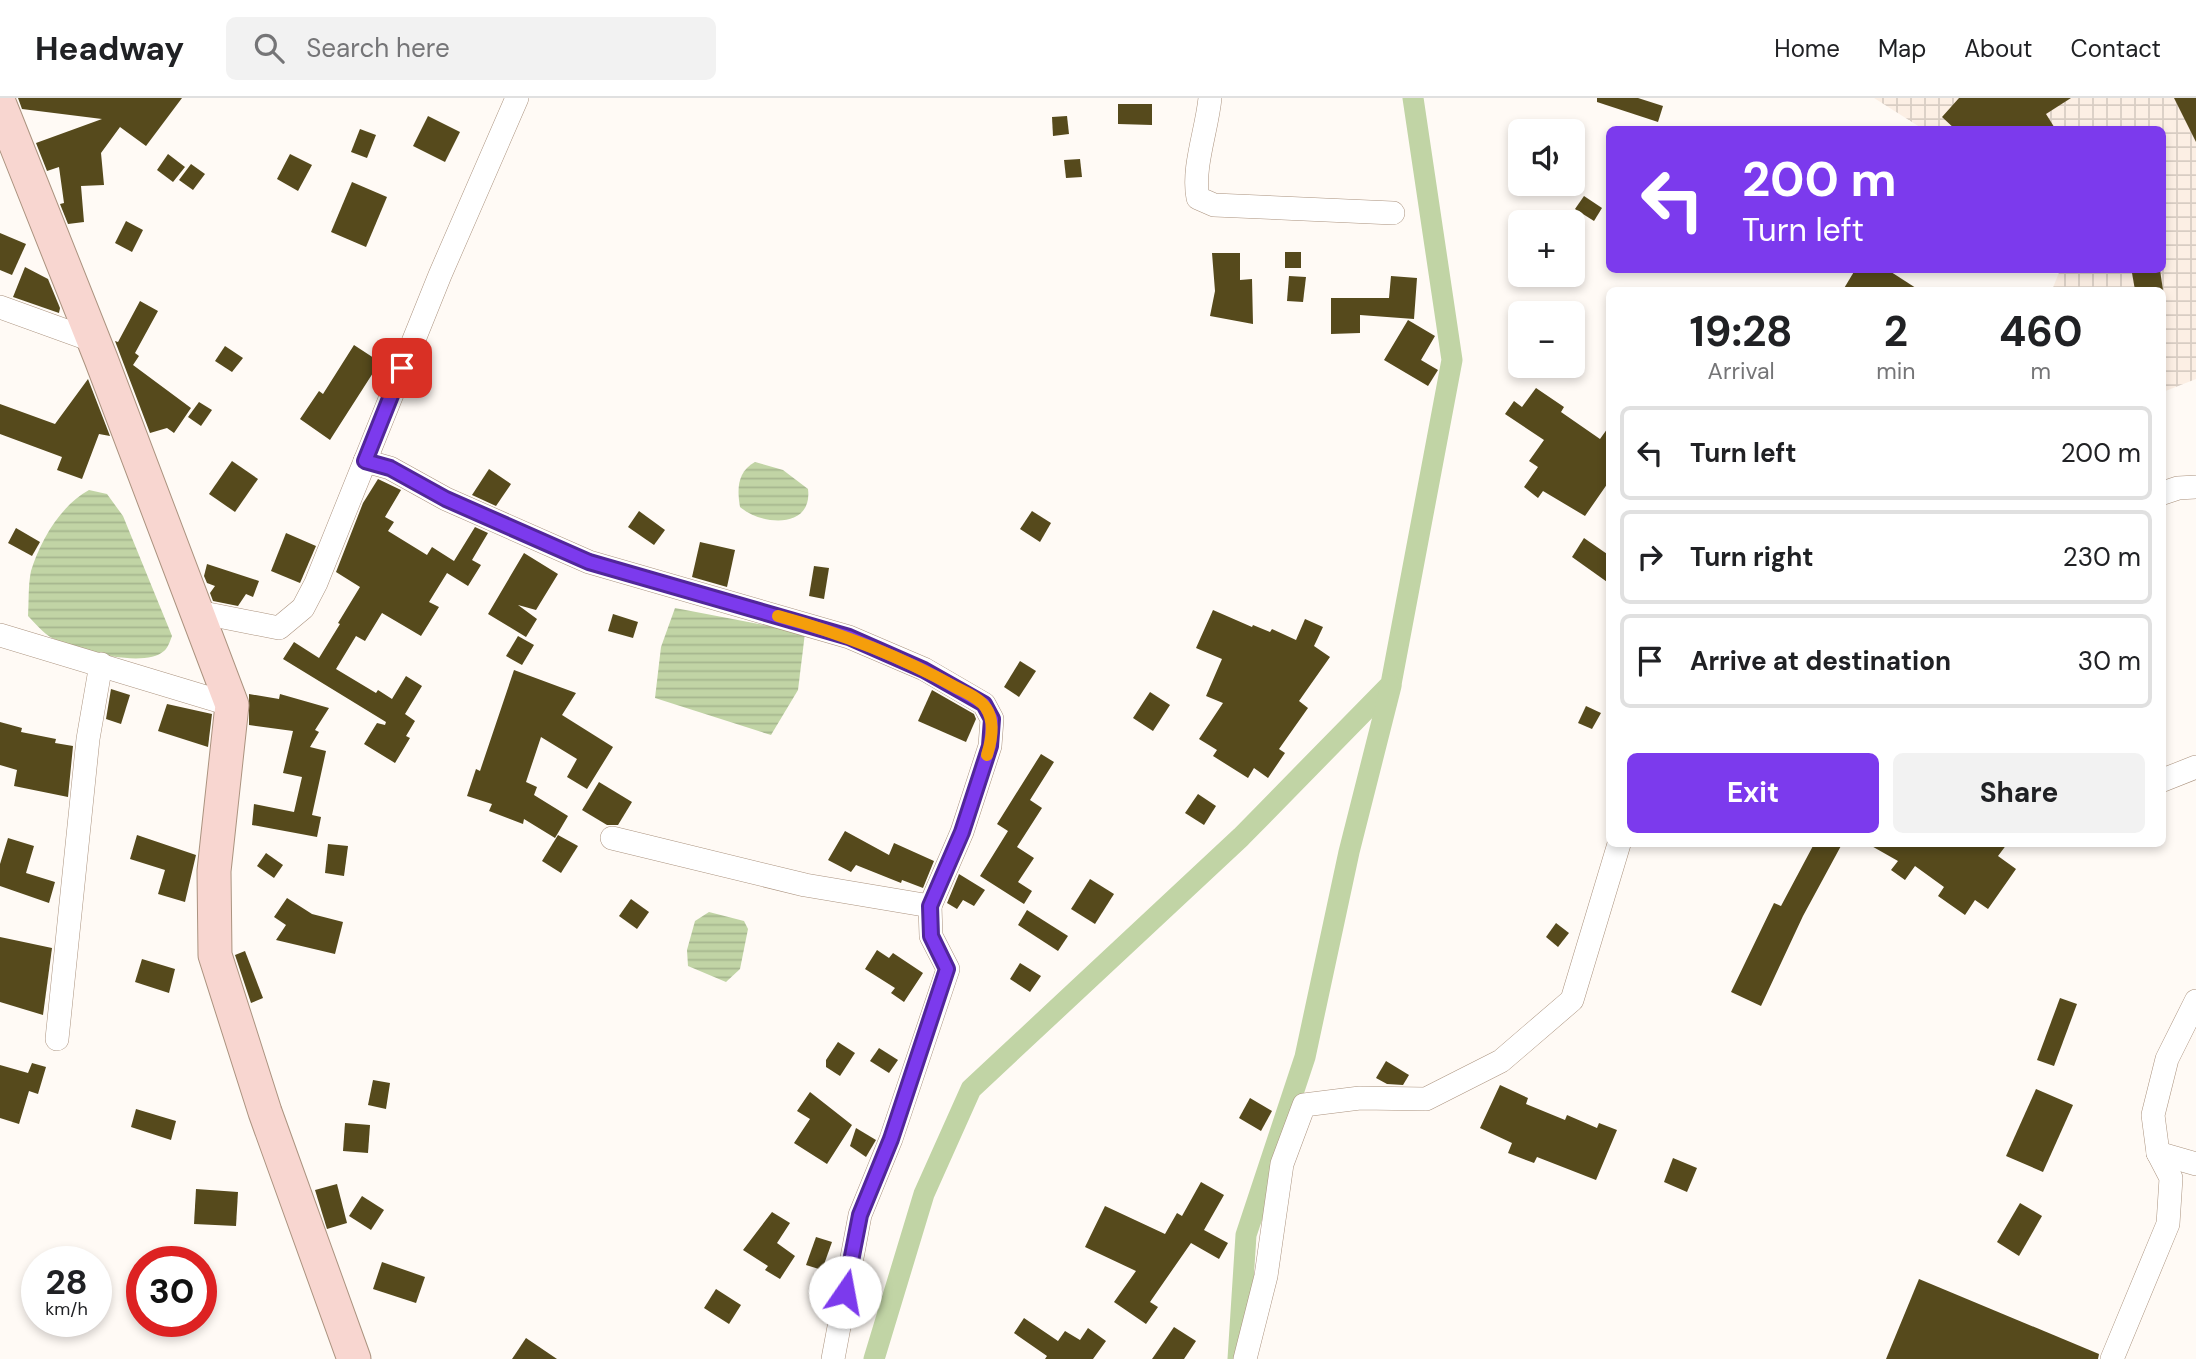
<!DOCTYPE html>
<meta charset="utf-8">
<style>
body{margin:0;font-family:"DM Sans",sans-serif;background:#f2f2f2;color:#202124;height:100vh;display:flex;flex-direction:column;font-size:26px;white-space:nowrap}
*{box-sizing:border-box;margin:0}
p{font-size:23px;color:#757577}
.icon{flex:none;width:38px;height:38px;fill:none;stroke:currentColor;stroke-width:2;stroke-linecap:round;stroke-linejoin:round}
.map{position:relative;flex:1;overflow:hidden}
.details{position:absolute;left:1606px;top:189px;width:560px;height:560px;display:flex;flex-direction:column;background:#fff;border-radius:10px;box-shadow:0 4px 10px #0003}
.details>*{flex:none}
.guide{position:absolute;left:1606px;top:28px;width:560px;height:147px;border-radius:10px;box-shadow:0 4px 10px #0003;background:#7c3aed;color:#fff;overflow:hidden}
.controls{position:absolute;left:1508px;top:21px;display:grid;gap:14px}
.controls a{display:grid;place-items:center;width:77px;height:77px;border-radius:10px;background:#fff;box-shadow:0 4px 10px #0003;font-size:35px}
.speed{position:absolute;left:21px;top:1148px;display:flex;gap:14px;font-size:35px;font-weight:700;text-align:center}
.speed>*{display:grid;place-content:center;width:91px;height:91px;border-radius:50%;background:#fff;box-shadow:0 4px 10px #0003;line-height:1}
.speed small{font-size:18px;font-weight:400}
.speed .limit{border:10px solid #d22;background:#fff;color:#111}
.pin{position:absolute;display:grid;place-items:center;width:60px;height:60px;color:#fff;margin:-30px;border-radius:14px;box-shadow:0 4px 10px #0006}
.me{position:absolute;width:77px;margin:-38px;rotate:12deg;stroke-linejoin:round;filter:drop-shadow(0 0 5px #0008)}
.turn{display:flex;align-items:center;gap:24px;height:147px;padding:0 21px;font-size:32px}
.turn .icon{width:91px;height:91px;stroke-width:2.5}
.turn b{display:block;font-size:49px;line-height:60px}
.eta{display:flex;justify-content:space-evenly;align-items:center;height:119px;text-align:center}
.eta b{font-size:42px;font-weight:700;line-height:49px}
.primary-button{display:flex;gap:14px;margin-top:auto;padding:14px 21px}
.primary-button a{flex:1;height:80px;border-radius:10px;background:#7c3aed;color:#fff;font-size:28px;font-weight:700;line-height:80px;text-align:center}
.primary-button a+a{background:#f2f2f2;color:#202124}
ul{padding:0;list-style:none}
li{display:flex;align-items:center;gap:21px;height:94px;margin:0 14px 10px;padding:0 7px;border:4px solid #e0e0e0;border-radius:10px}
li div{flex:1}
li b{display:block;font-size:26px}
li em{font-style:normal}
header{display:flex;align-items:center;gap:42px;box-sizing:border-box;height:98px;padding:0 35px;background:#fff;border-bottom:2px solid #e0e0e0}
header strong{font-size:33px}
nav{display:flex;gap:38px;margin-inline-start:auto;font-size:24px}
.search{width:490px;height:63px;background:#f2f2f2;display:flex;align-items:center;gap:18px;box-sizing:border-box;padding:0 24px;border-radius:10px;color:#757577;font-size:26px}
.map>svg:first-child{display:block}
.industrial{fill:url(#industrial-grid)}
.water{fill:url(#water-rules)}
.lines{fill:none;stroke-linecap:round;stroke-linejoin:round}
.canal{stroke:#c1d4a5;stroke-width:21}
.building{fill:#564a1c}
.minor-casing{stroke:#ab937f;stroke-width:24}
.secondary-casing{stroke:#ab937f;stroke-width:35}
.minor{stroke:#fff;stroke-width:23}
.secondary{stroke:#f8d6d0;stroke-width:33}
.route-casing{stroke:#51269a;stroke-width:18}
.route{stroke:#7c3aed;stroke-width:12}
.slow{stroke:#f59e0b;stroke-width:12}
</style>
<header>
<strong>Headway</strong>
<div class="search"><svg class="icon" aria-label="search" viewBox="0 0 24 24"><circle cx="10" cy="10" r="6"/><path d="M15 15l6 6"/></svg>Search here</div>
<nav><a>Home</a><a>Map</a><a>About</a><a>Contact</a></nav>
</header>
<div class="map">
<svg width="2196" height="1261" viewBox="0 0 2196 1261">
<defs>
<pattern id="industrial-grid" width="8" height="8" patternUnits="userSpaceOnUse" patternTransform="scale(1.75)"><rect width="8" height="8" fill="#fcefe4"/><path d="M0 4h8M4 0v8" fill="none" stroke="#d8cdc3"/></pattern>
<pattern id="water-rules" width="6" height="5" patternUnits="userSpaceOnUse" patternTransform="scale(1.75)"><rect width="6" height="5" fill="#c1d4a5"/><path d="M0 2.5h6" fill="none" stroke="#a6b68e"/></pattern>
</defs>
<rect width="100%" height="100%" fill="#fffaf5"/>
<polygon class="industrial" points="1874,0 2196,0 2196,281 2163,294 2163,192 2052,192 2060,172 2163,172 2163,32 1923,31"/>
<g class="water">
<path d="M755,364L783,372L808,391C813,431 762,428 740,409C737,391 737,374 755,364Z"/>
<path d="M89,392L107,396L123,418L172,538C170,543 168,550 164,553C144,571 74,552 52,540C43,535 35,525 28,518C29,504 28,487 31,473C40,443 61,407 89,392Z"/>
<polygon points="675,510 805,535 798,592 771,637 655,600 661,549"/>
<polygon points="709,814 744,823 748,831 740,871 726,884 688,868 687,852 695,823"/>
</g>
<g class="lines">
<g class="canal">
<polyline points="874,1261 924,1096 971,991 1241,739 1391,586 1452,262 1413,0"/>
<polyline points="1238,1261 1246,1137 1305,959 1349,754 1391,588"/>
</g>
</g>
<g class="building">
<polygon points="18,0 182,0 146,48 120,29 101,55 104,87 81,88 84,124 68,126 60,106 64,105 59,69 47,73 36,45 102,21 22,11"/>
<polygon points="1597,0 1638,0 1663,8 1658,24 1597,4"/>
<polygon points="1959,0 2071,0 2046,16 2056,32 1956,32 1942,19"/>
<polygon points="2174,0 2196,0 2196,44"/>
<polygon points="1118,6 1152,6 1152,27 1118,26"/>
<polygon points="428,18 460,34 445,64 413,48"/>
<polygon points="1067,18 1069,36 1053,38 1052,19"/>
<polygon points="360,31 376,37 367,60 351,54"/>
<polygon points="168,56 185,69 173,84 157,72"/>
<polygon points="290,56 312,67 298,93 277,81"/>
<polygon points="1080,61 1082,79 1066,80 1064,62"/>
<polygon points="191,66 205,76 193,92 179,82"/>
<polygon points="352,84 387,99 366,149 331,134"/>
<polygon points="1584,98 1602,110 1594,123 1575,111"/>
<polygon points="126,123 143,132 132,154 115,145"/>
<polygon points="0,135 26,146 12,177 0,172"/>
<rect x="1285" y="154" width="16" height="16"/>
<polygon points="1212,155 1240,155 1240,182 1252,181 1253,226 1210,218 1215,193"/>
<polygon points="25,169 48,181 60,210 59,215 13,199"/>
<polygon points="1855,172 1888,172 1919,192 1843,192"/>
<polygon points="2160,172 2163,192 2135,192 2132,175"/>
<polygon points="1289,178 1306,179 1303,204 1287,203"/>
<polygon points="1391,178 1417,180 1414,221 1360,217 1360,235 1331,236 1331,200 1389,200"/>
<polygon points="140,203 158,213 135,255 139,258 133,267 191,310 174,335 167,330 150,335 115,243 118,244"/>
<polygon points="1408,222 1435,238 1421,262 1438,272 1428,288 1384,262"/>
<polygon points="354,247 380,264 330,342 300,321 319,293 323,296"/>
<polygon points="225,248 243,260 232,274 215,263"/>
<polygon points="88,281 110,338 99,336 82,381 57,372 62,359 0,336 0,306 55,326"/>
<polygon points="1536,290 1564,309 1561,314 1600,341 1610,327 1610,382 1585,418 1543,393 1538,400 1524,389 1538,369 1529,363 1544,342 1505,316 1514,303 1522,309"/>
<polygon points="199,304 212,312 201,328 188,319"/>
<polygon points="232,363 258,381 235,414 209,396"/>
<polygon points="489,371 511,386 496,408 472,397"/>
<polygon points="378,381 401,392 385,419 394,424 388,433 427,457 432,449 454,463 475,429 488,435 472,462 481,467 468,488 447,475 429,504 439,509 421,538 382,515 365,543 356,538 336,571 376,595 378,592 392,601 406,578 422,588 405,616 415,623 406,638 410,640 395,665 364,646 377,625 385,627 386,624 283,561 294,544 319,560 340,526 338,525 360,489 336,474 363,405"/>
<polygon points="639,413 665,432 654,447 628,429"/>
<polygon points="1032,413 1051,425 1040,444 1020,431"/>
<polygon points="16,430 40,444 32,458 8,445"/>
<polygon points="286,435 316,448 300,485 271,473"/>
<polygon points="1584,440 1610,458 1610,486 1572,459"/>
<polygon points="700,444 735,452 727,489 692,479"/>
<polygon points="524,455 558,476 536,512 518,507 537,521 526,539 488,516"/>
<polygon points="207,466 259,483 253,499 246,496 238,508 213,503 210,495 215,488 207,485 204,478"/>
<polygon points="814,468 829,470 824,501 809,498"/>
<polygon points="1213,512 1252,529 1253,527 1270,534 1272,531 1296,542 1305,521 1323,529 1314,548 1330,559 1299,603 1308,610 1279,651 1285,655 1268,680 1254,670 1248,680 1213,658 1217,652 1199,641 1223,605 1206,598 1222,561 1196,550"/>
<polygon points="613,516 638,524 633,540 608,533"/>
<polygon points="518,538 534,547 522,567 506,558"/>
<polygon points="1020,563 1036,573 1019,599 1004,589"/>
<polygon points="514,572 576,595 562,617 613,649 587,691 567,679 577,661 541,639 526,684 537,689 534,697 568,718 555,740 524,721 523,726 489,713 492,706 467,698 476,671 480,673"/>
<polygon points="111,591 130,597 121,626 106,621"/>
<polygon points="932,592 974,616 976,621 966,644 918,623"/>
<polygon points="1150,594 1170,607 1153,633 1133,620"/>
<polygon points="249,596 279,601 280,596 329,610 315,632 319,634 310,649 326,653 312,717 321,719 317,739 252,727 254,706 294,714 302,679 283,675 293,633 249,627"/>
<polygon points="167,606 212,616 208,649 158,633"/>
<polygon points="1586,608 1601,615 1592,631 1578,625"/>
<polygon points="0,624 22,630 21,634 56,641 55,645 73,648 68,699 14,688 17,672 0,667"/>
<polygon points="1041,656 1054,664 1030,702 1042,710 1017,749 1034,760 1018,784 1032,793 1024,806 980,778 1008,733 997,726"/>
<polygon points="599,684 632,704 618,727 607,727 582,712"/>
<polygon points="1198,696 1216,708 1204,727 1185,715"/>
<polygon points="845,733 889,757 894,745 934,763 923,790 902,782 901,785 856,767 851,774 828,762"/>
<polygon points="137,737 196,757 185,804 158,796 165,772 130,761"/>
<polygon points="558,737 578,748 561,775 542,763"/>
<polygon points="8,740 34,748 26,775 55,784 49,805 0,788 0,766"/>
<polygon points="328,746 348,748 344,778 325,775"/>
<polygon points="1814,746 1842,746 1803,818 1761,908 1731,894 1774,805 1781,808"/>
<polygon points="1868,746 2007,746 1998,758 2016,771 1988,811 1975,802 1965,817 1938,798 1944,789 1915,768 1905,782 1891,772 1898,763"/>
<polygon points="266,755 283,767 274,780 257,768"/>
<polygon points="959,776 985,792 974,808 963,802 957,811 947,805"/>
<polygon points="1090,781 1114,796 1095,826 1071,811"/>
<polygon points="287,800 312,816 343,824 335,856 276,842 286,827 274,819"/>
<polygon points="631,801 649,814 637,831 619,818"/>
<polygon points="1027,812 1068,838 1058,853 1018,827"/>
<polygon points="1556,825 1569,835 1558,849 1546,839"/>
<polygon points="0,839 52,850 43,917 0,904"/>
<polygon points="877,852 889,860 893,855 923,875 904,904 891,895 895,890 865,871"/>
<polygon points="245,853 263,900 251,905 235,857"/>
<polygon points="142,861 175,871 169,895 135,884"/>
<polygon points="1020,865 1041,878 1030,894 1010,881"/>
<polygon points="2060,900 2077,906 2054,968 2037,962"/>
<polygon points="838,944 855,955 840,978 826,969 826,962"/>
<polygon points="879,950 898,962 889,975 870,963"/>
<polygon points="1386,963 1409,977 1403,987 1387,986 1376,980"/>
<polygon points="32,965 46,969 38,996 29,993 19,1026 0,1020 0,967 28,975"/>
<polygon points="373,982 390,985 386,1011 368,1007"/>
<polygon points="1500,987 1528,1000 1526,1006 1565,1022 1567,1017 1597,1030 1599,1025 1617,1032 1596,1082 1537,1059 1534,1065 1508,1055 1512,1045 1480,1030"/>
<polygon points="2036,991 2073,1007 2043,1074 2006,1058"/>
<polygon points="810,994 852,1027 827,1066 794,1045 810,1021 797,1013"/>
<polygon points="1250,1000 1272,1013 1261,1033 1239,1020"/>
<polygon points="136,1011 176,1023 171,1042 131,1029"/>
<polygon points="345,1025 370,1027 368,1055 343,1053"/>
<polygon points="856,1030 876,1042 866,1059 850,1048"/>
<polygon points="1673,1060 1697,1070 1687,1094 1664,1084"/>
<polygon points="1201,1084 1224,1097 1204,1132 1228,1145 1219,1161 1191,1145 1150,1204 1158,1209 1146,1226 1114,1204 1136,1173 1085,1149 1105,1108 1165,1136 1177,1115 1182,1118"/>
<polygon points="337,1086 347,1125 327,1131 315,1092"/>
<polygon points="196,1091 238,1094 236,1128 194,1126"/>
<polygon points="362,1098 384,1112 371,1132 349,1118"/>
<polygon points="2020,1105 2042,1118 2019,1158 1997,1144"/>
<polygon points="772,1114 790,1125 777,1145 795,1158 780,1181 765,1172 768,1168 743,1152"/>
<polygon points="816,1139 832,1144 822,1172 806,1167"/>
<polygon points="382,1164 425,1179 416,1205 373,1191"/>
<polygon points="1919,1181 2099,1256 2098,1261 1886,1261"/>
<polygon points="716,1191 741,1207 729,1226 704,1210"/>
<polygon points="1024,1220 1058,1243 1065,1233 1080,1242 1088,1230 1106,1243 1093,1261 1045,1261 1047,1258 1014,1235"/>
<polygon points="1174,1229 1196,1243 1184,1261 1152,1261"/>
<polygon points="526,1240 557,1261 512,1261"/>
</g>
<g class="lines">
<g class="minor-casing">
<g id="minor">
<path d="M1210,0C1207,32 1192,70 1198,100L1214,107L1393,115"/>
<polyline points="0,209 94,243"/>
<polyline points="365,363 390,370 446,401 589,464 849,539 924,571 984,606 992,621 990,648 962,734 930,808"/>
<polyline points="2163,395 2178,390 2196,389"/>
<polyline points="198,514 279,530 303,510 316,485 440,177 517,0"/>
<polyline points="0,537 232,607"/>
<polyline points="2163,682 2196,669"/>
<polyline points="612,740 805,787 930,808 931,838 948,871 891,1041 860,1117 833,1261"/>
<polyline points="57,941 88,641 101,566"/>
<polyline points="2158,1055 2196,1066"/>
<polyline points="1245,1261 1266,1178 1282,1066 1304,1007 1360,1000 1426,1001 1501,963 1572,902 1619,746"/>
<polyline points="2112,1261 2168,1126 2171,1080 2158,1055 2153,1017 2167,961 2196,903"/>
</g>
</g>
<g class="secondary-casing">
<polyline id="secondary" points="0,7 101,261 232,607 214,773 215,857 265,1014 354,1261"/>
</g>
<use href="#minor" class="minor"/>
<use href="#secondary" class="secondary"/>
</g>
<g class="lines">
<g class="route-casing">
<polyline id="route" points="402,270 365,363 390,370 446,401 589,464 849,539 924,572 984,606 992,621 990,648 962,734 930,808 931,838 947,871 891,1041 860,1117 845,1194"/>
</g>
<use href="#route" class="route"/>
<path class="slow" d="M778,518C840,535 898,557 955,589C964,594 980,600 986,610C995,623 992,641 987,657"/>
</g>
</svg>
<div class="controls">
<a><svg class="icon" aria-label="sound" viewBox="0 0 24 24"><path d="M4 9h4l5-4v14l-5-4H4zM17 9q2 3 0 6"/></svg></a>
<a>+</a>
<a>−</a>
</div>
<div class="speed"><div>28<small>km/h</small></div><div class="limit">30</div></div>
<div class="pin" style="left:402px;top:270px;background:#d93025"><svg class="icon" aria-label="arrive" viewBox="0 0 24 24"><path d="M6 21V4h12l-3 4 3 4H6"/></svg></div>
<svg class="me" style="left:845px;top:1194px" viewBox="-20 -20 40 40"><circle r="19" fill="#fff"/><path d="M0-13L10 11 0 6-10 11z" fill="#7c3aed"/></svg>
<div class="guide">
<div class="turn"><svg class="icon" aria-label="left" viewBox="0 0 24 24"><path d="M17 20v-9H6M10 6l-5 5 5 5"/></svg><div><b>200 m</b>Turn left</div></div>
</div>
<section class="details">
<div class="eta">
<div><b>19:28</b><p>Arrival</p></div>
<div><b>2</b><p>min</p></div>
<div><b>460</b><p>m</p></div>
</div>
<ul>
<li><svg class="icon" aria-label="left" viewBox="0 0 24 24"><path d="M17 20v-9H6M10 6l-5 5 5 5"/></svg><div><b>Turn left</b></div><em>200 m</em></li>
<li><svg class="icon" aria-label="right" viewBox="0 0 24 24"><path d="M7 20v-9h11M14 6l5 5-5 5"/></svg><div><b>Turn right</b></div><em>230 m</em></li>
<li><svg class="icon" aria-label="arrive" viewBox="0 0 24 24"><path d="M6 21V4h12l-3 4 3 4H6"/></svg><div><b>Arrive at destination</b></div><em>30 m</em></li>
</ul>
<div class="primary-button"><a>Exit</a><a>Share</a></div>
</section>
</div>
